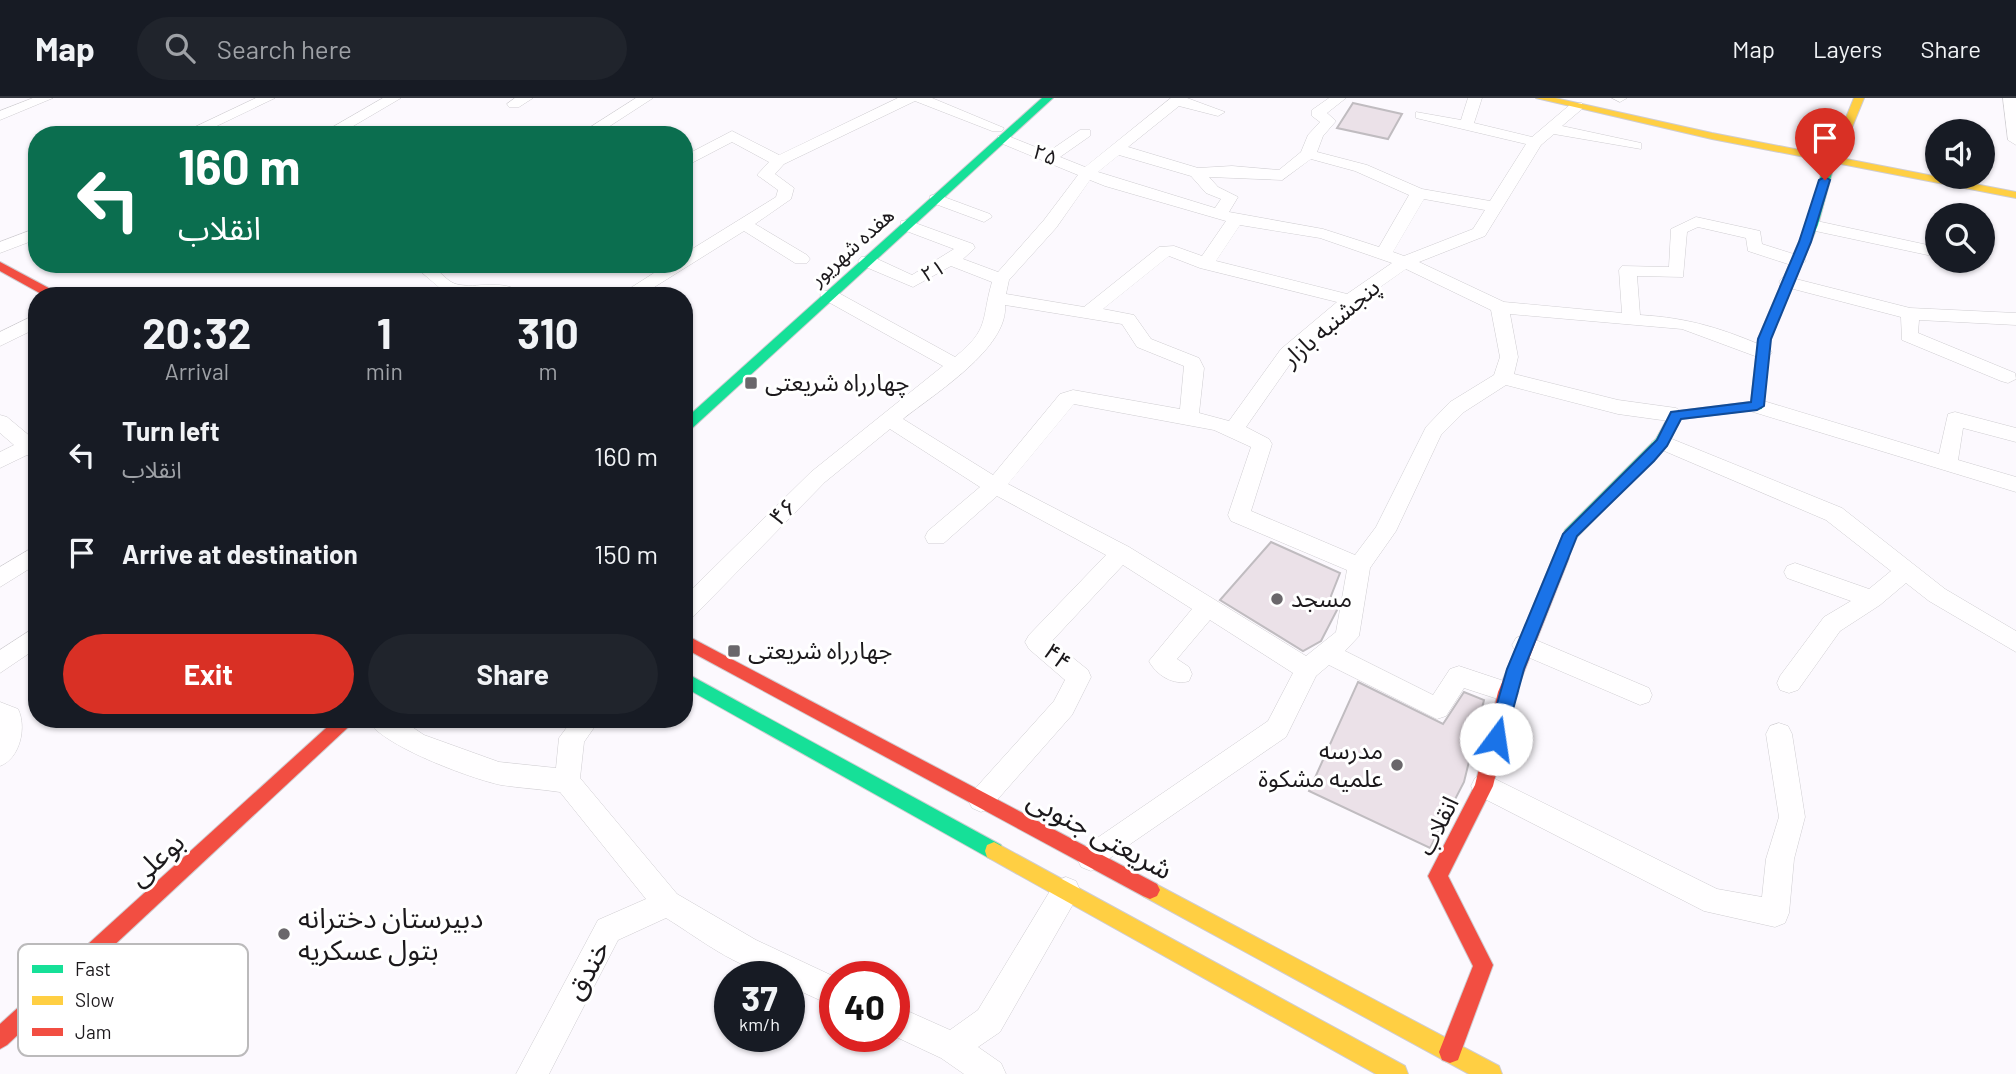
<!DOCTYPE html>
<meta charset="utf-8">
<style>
body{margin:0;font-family:Barlow,"Noto Sans Arabic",sans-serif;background:#20242c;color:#f1f3f6;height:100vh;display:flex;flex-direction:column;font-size:26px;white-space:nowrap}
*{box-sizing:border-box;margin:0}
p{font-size:23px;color:#9ea1a6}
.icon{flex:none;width:38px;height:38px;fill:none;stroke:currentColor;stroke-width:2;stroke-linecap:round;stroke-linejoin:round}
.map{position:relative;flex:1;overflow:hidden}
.details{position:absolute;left:28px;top:189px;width:665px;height:441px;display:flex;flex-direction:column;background:#171b24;border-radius:28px;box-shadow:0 2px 5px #0004}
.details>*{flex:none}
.banner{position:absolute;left:28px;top:28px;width:665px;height:147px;border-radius:28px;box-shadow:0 2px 5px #0004;background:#0b6e4f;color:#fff;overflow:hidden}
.buttons{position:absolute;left:1925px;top:21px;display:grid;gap:14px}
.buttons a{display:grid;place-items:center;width:70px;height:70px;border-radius:50%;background:#171b24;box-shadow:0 2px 5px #0004;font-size:35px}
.speed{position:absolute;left:714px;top:863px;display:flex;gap:14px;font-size:35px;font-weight:700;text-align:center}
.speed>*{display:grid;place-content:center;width:91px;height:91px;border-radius:50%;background:#171b24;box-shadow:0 2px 5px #0004;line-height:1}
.speed small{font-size:18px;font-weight:400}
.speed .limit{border:10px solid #d22;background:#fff;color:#111}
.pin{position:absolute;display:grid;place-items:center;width:60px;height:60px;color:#fff;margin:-72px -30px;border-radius:50% 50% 50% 0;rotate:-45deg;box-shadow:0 0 7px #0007}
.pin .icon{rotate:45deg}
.me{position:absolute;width:77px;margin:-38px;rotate:14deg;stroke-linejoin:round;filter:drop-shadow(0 0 5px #0008)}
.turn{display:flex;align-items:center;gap:24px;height:147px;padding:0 35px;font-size:32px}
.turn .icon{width:91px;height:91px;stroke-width:2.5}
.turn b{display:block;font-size:49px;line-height:60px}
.eta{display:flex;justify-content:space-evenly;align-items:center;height:119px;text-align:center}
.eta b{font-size:42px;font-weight:700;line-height:49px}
.primary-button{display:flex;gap:14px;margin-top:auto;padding:14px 35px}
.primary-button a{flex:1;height:80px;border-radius:42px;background:#d93025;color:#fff;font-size:28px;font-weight:700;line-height:80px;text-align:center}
.primary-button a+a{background:#20242c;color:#f1f3f6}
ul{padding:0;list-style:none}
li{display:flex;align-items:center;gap:21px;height:98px;padding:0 35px}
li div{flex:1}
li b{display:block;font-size:26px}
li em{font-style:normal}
header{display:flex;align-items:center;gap:42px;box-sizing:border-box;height:98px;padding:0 35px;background:#171b24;border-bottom:2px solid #363941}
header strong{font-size:33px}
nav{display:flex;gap:38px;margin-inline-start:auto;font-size:24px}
.search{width:490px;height:63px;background:#20242c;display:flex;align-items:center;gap:18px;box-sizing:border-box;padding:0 24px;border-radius:38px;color:#9ea1a6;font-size:26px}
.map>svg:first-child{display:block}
.building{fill:#ebe1e8;stroke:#c0bcc0;stroke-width:2}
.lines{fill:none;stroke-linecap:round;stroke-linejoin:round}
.street-casing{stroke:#cfcdd1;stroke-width:1}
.fast-casing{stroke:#cfcdd1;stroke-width:2}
.slow-casing{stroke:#cfcdd1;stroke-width:2}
.jam-casing{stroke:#cfcdd1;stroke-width:2}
.street{fill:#fffeff;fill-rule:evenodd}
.fast{fill:#16e098;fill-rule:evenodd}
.slow{fill:#ffcf43;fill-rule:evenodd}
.jam{fill:#f24e42;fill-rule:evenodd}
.route{fill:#1a73e8;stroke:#114b97;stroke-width:2}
.poi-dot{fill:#6a676b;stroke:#fff;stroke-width:2.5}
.labels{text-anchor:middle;stroke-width:6;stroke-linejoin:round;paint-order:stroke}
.far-street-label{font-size:21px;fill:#1c191c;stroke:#fff}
.street-label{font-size:24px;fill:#1c191c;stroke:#fff}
.poi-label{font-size:24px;fill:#1c191c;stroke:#fff;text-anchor:start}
.near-street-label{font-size:28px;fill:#1c191c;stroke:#fff}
.near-poi-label{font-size:28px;fill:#1c191c;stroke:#fff;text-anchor:start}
.key{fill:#fff;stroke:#bbbabb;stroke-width:2}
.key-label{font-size:19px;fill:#1c191c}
</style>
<header>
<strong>Map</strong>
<div class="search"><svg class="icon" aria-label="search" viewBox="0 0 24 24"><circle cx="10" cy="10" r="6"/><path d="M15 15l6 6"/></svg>Search here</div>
<nav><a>Map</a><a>Layers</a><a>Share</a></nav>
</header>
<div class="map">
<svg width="2016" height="976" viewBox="0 0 2016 976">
<rect width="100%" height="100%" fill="#fcf9fe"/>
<g class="building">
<polygon points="1353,5 1402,16 1388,41 1337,30"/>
<polygon points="1271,444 1340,475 1331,498 1338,510 1321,543 1303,553 1220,502"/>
<polygon points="1358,584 1443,626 1464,594 1484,602 1464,684 1430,750 1309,693"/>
</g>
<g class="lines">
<g class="street-casing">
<g id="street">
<polygon points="33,0 53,0 0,22 0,13"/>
<polygon points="256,0 275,0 198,37 178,37"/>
<polygon points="383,0 401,0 338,37 319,37"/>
<polygon points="515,0 533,0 519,9 509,9 507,6"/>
<polygon points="636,0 653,0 596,37 578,37"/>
<polygon points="898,0 932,0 1004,30 1002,33 992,33 915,3 784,66 775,76 794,90 791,101 755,126 807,157 810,161 807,165 795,165 744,133 640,198 618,198 668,166 684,166 684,156 776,99 778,92 757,77 769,64 732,44 684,69 684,58 732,33 779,57"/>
<path d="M1171,0H1187L1225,14L1218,18L1179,8L1128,49L1198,70L1232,68L1279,72L1301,54L1308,37L1320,24L1312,18V12L1329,0H1346L1327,15L1336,23L1323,38L1317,54L1367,67L1422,91L1490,103L1526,46L1416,20V14L1461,22L1468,0H1482L1474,25L1532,39L1572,5H1582V11L1562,28L1641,45V51L1554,36L1541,47L1485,138L1419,164L1504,204L1622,215L1619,172L1622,168L1669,169L1671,131L1696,119L1760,133L1762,146L1803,159L1806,163L1797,168L1791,167L1748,153L1746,140L1698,129L1687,134L1683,179L1637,178L1640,217C1690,220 1724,231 1770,251L1772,255L1763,261L1682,231L1510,216L1518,259L1514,276L1618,302L1676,310L1686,317L1676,324L1618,316L1506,287L1464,314L1441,337L1396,433L1370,470L1359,538L1345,553L1433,597L1450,571L1459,568L1516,587L1519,594L1516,601L1507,604L1464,590L1446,618L1437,621L1329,567L1316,578L1286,639L1091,773L1081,769L1077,760L1081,751L1268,623L1293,575L1210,522L1177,561L1189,569L1192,576L1189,583C1174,588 1156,577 1149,563L1192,511L1123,467L1052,543L1088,572L1091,579L1072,617L990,710L981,714L972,710L968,702L972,694L1054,603L1065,582L1029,551L1025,544L1029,537L1106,457L997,398L944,445H928L925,439L928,433L980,389L890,331L825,384L692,520L684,523V499L811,374L943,268L823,201L820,197L823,193H835L955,259C990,231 981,222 992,184L951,168L913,189L861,167L858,163L861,159H873L912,177L954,151L901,131V123L907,122L973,146L975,150L963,161L998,174L1044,122L1078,77L998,44V38H1008L1048,54L1080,32H1090V38L1060,59L1085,69ZM1119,57L1191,78L1206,95L1221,101L1215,110L1098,74ZM1311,61L1355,73L1409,97L1379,149L1323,131L1229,114L1238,99L1218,89L1209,79L1282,82ZM1090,82L1105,88L1226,123L1202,158L1174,148L1159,149L1084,209L1006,196L1009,182L1056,130ZM1424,101L1485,112L1473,131L1404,158L1393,154ZM1240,127L1320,140L1392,165L1347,196L1216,163ZM1169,158L1200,170L1337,204L1281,251L1229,323L1199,315L1204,270L1199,260L1151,241L1134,217L1103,211ZM1406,171L1491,212L1500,259L1494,277L1450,304L1426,329L1376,429L1355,457L1251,413L1272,346L1269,341L1246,329L1295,259L1356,206ZM1005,207L1122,226L1137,249L1184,268L1180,311L1073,292L1060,296L993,377L903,321C934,296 1009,250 1005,207ZM1074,306L1214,332L1251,349L1228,417L1231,423L1347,472L1336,534L1306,558L1129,449L1008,386Z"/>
<polygon points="1612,0 1627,0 1620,4"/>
<polygon points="2003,0 2016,0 2016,47 2008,42"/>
<polygon points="936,96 990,116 992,119 984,124 930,104 930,98"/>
<polygon points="1812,122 1937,149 1937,159 1806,131 1806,123"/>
<polygon points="37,130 37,141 0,155 0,144"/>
<path d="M412,166C444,166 441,184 460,187C481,190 508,180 524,198H436L442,192Z"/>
<polygon points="1788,179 1910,210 2016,215 2016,227 1919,222 1918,235 2015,275 2016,281 2008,285 2001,283 1902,242 1901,219 1782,188 1779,184 1782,180"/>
<polygon points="37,216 37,230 0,248 0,234"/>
<polygon points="1757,301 1939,356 1948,316 1955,314 2016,330 2016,344 1963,330 1958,362 2016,379 2016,394 1750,313 1747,308"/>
<polygon points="0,317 7,319 37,344 37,362 27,357 0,370 0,354 14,347 0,335"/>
<polygon points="1662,337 1842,410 1945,491 2016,533 2016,554 1929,503 1906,485 1880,507 1840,533 1798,592 1789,595 1780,592 1777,585 1780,578 1824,519 1851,503 1787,480 1784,474 1787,468 1795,465 1869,491 1891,473 1826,422 1655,349 1652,344"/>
<polygon points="37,447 37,466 0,489 0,469"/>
<polygon points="37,528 37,550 0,575 0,552"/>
<polygon points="1524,537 1649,590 1652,597 1649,604 1640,607 1516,554 1512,547 1516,540"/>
<path d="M0,604L18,611C27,629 20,661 0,668Z"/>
<path d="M367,621H400L424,637L499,664L556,670L559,640L573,621H600L584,644L580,680L677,796L756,842L835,879V909L789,888V878C745,878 702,842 666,820L618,842L549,976H516L598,822L646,801L560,694C540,691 520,690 501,687C472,681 379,647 367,621Z"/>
<polygon points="1779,625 1788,628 1792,636 1805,719 1794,761 1789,815 1785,825 1775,829 1704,813 1475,696 1471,688 1475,680 1484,676 1493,680 1717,791 1762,799 1766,761 1779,719 1766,636 1770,628"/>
<polygon points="1066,779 1076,783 1080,792 1076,801 1000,934 978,949 1001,965 1006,976 964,976 941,960 894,938 894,907 950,932 978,912 1056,783"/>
</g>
</g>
<g class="fast-casing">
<g id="fast">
<polygon points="1042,0 1053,0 689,333 684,335 684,322"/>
<polygon points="1831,57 1836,60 1818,127 1770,241 1762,311 1681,321 1667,347 1577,439 1566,464 1556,464 1553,460 1565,432 1656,341 1671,314 1751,304 1758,241 1806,127 1826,60"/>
<polygon points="684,574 1001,747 1003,753 1001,759 994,762 987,759 684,589"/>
</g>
</g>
<g class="slow-casing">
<g id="slow">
<polygon points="1536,0 1555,0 1712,35 2016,94 2016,100 1712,41"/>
<polygon points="1854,0 1864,0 1846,44 1837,46 1836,44"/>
<polygon points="994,744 1405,968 1408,976 1376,976 987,759 985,753 987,747"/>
<polygon points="1150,783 1499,968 1502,976 1469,976 1143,798 1140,792 1143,786"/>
</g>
</g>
<g class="jam-casing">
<g id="jam">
<polygon points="0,164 58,195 60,198 45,198 0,173"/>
<polygon points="1561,454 1569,460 1516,594 1493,688 1448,778 1493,867 1458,962 1450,965 1442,962 1439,954 1473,868 1428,778 1475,687 1498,594 1553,460"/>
<polygon points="684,536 1157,786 1160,792 1157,798 1150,801 1143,798 684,550"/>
<polygon points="336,621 357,621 7,947 0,951 0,926"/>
</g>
</g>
<use href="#street" class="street"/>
<use href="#fast" class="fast"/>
<use href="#slow" class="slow"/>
<use href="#jam" class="jam"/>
</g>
<polygon class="route" points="1825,79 1830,82 1811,144 1771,241 1764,308 1757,312 1681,321 1667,348 1654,363 1577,438 1524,571 1505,641 1496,649 1489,647 1487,641 1507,571 1563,436 1657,342 1671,314 1751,304 1758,241 1799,144 1819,82"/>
<g class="poi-dot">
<rect x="744" y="278" width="14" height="14" rx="3.5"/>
<circle cx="1277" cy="501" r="7"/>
<rect x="727" y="546" width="14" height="14" rx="3.5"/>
<circle cx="1397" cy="667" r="7"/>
<circle cx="284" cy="836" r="7"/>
</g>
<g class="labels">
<g class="far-street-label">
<text transform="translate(1045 57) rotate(21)" y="7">۲۵</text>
<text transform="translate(852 149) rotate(-42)" y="7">هفده شهریور</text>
<text transform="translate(933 173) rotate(-27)" y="7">۲۱</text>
</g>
<g class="street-label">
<text transform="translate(1331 225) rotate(-41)" y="8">پنجشنبه بازار</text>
<text transform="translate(783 414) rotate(-45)" y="8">۴۶</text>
<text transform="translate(1057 559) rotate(41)" y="8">۴۴</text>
<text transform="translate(1438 728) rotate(-63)" y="8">انقلاب</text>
</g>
<g class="poi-label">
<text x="765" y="293">چهارراه شریعتی</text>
<text x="1291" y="509">مسجد</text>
<text x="748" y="561">جهارراه شریعتی</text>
<text x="1383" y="661" text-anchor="end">مدرسه<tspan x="1383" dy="28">علمیه مشکوة</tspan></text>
</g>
<g class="near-street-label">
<text transform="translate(1100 736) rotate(28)" y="10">شریعتی جنوبی</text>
<text transform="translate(156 761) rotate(-42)" y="10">بوعلی</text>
<text transform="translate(587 872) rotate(-62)" y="10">خندق</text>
</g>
<g class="near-poi-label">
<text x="298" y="830">دبیرستان دخترانه<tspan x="298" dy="32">بتول عسکریه</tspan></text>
</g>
</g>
<rect x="18" y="846" width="230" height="112" rx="10" class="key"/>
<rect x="32" y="867" width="31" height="8" fill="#16e098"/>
<rect x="32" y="898" width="31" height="9" fill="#ffcf43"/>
<rect x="32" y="930" width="31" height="8" fill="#f24e42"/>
<g class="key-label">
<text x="75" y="878">Fast</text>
<text x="75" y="909">Slow</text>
<text x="75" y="941">Jam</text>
</g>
</svg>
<div class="buttons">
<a><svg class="icon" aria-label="sound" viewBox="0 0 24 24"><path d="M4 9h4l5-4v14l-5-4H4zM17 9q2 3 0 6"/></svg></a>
<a><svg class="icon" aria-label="search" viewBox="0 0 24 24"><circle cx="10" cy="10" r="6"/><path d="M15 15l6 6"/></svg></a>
</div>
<div class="speed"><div>37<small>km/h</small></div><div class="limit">40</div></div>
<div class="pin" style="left:1825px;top:82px;background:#d93025"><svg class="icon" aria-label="arrive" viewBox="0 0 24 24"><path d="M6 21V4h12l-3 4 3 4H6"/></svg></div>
<svg class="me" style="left:1496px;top:641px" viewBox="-20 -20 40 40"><circle r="19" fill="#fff"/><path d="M0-13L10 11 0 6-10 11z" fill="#1a73e8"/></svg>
<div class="banner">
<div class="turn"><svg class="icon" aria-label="left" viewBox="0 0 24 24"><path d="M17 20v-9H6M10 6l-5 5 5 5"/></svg><div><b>160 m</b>انقلاب</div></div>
</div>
<section class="details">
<div class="eta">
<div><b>20:32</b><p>Arrival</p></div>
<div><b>1</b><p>min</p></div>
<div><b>310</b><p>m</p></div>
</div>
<ul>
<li><svg class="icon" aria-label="left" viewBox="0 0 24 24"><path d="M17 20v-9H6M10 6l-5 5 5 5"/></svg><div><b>Turn left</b><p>انقلاب</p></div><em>160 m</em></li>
<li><svg class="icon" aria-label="arrive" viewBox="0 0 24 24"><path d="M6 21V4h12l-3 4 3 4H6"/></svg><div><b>Arrive at destination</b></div><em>150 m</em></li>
</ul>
<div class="primary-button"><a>Exit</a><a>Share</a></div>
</section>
</div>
